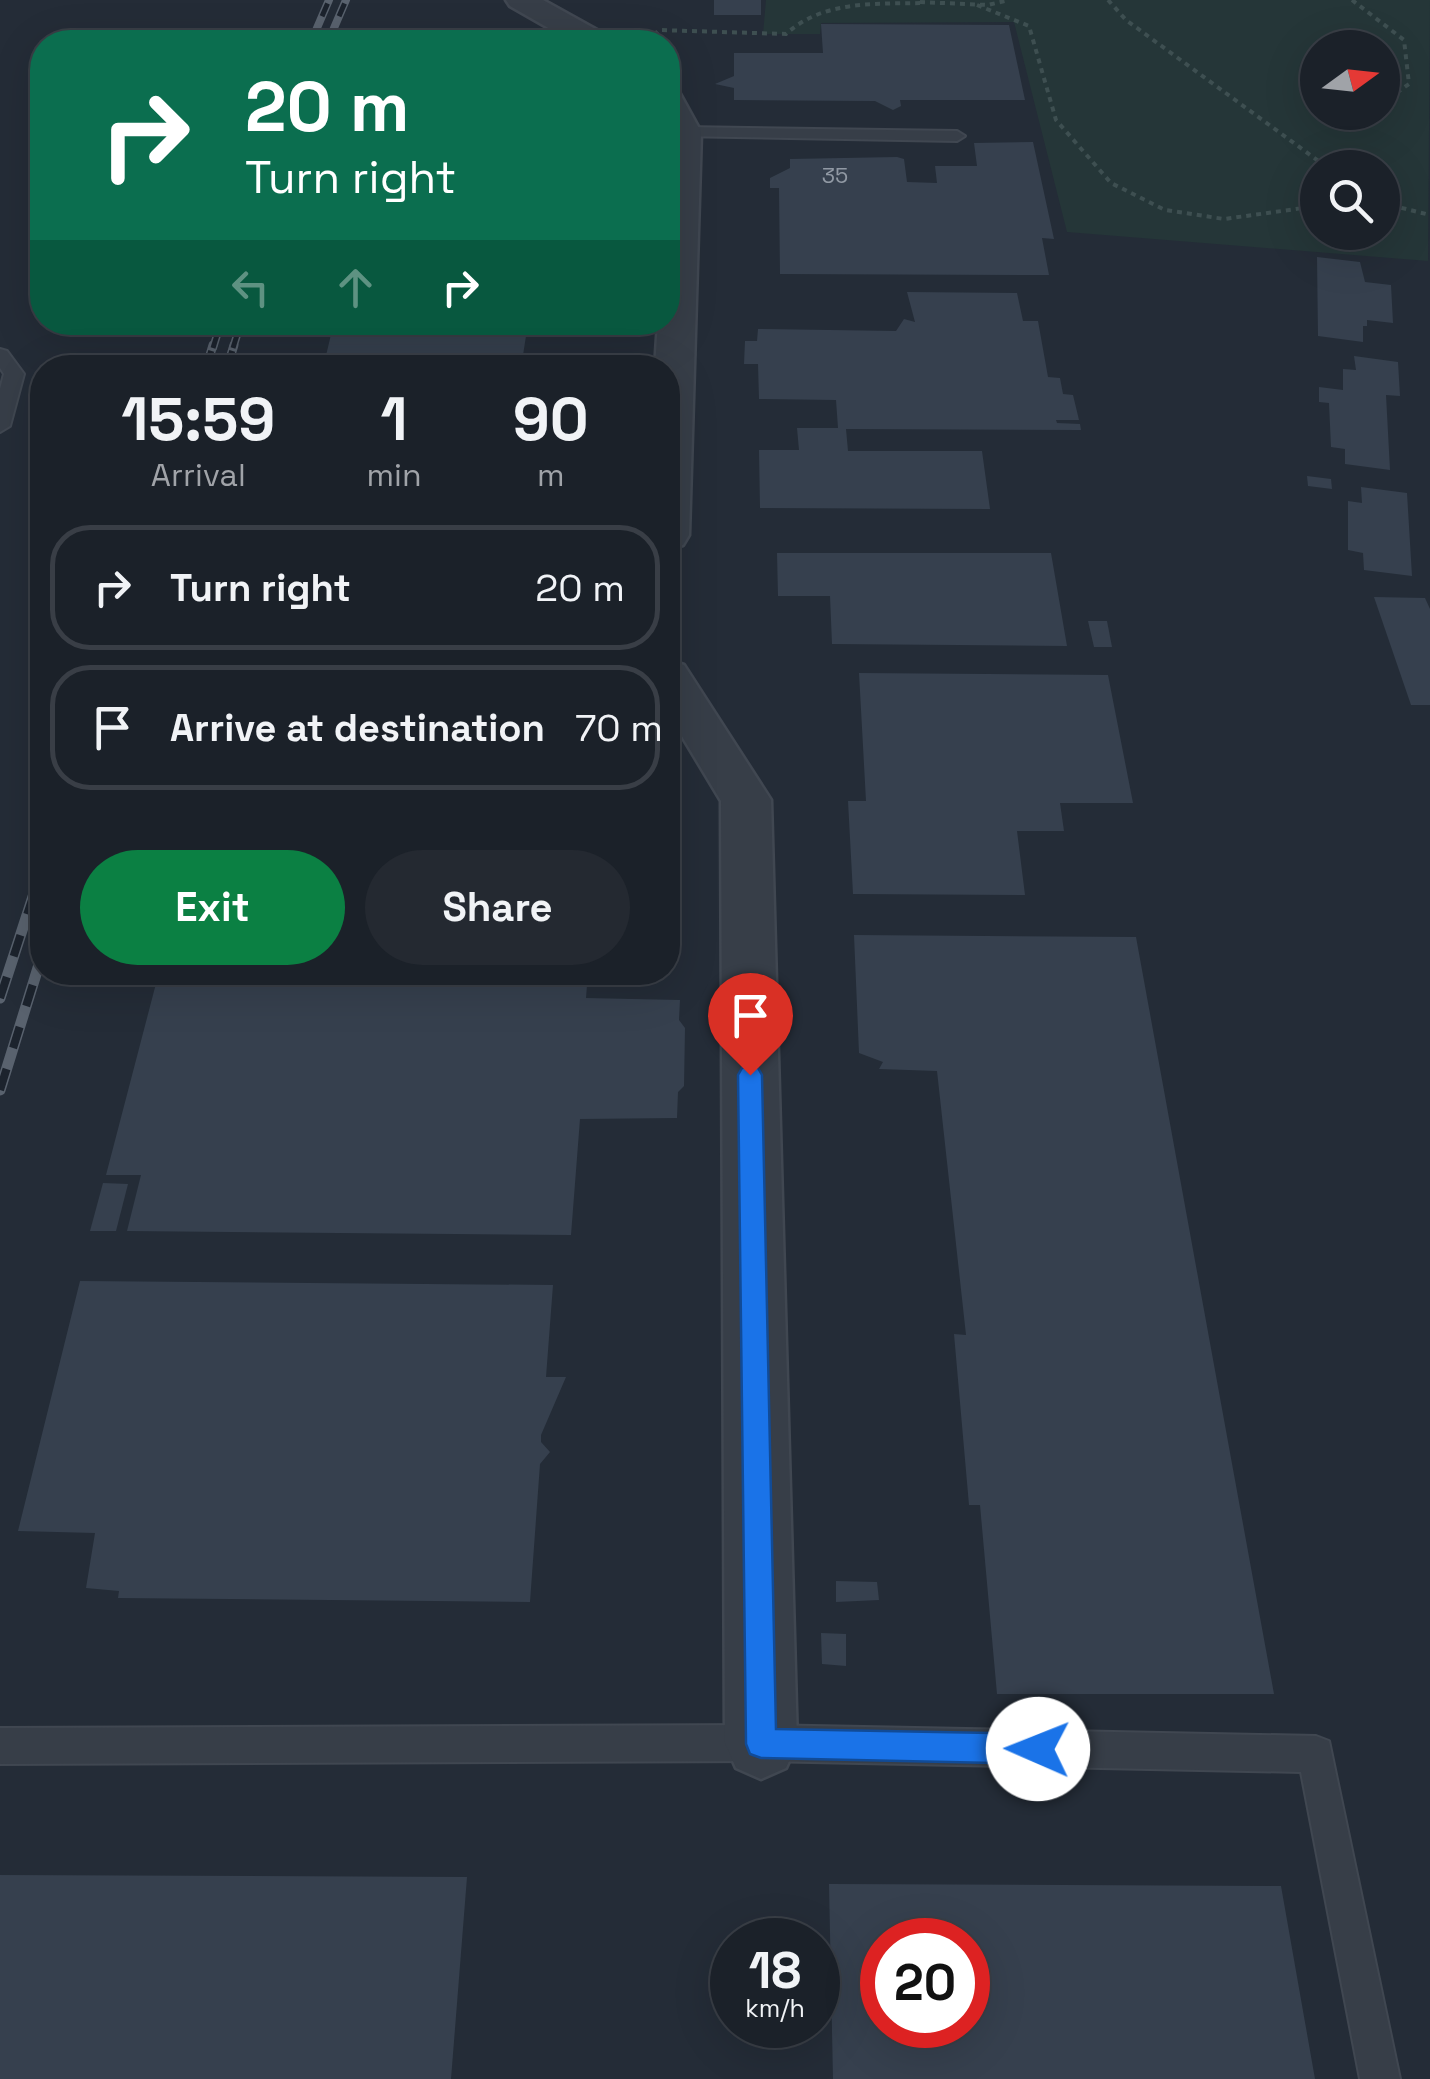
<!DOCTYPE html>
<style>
body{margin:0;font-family:"Space Grotesk",sans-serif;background:#242931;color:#f1f3f6;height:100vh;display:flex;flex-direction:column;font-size:38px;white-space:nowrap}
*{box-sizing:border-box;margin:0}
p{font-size:32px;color:#a0a3a8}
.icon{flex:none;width:55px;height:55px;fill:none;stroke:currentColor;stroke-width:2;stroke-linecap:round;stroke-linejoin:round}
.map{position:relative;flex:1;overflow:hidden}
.drawer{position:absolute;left:30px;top:355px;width:650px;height:630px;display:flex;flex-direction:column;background:#1b2129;border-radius:40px;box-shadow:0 10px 40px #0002,0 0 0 2px #393e46}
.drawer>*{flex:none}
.banner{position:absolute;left:30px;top:30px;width:650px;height:305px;border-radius:40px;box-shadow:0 10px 40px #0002,0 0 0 2px #393e46;background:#0b6e4f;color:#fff;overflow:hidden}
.needle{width:65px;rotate:75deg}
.controls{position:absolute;left:1300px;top:30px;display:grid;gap:20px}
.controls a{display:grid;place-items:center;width:100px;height:100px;border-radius:50%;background:#1b2129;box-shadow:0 10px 40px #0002,0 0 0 2px #393e46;font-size:50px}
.speed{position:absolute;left:710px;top:1918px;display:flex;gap:20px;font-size:50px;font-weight:700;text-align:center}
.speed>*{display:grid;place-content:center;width:130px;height:130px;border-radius:50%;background:#1b2129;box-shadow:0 10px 40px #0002,0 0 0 2px #393e46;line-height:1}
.speed small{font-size:25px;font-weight:400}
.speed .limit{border:15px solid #d22;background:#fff;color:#111}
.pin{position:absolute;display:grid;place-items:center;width:85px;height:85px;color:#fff;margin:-102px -42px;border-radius:50% 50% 50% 0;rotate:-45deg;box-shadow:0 0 10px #0007}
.pin .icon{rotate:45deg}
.me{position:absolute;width:110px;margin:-55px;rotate:271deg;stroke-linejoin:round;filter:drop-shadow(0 0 8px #0008)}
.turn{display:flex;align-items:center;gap:35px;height:210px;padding:0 50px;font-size:45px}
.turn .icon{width:130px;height:130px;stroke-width:2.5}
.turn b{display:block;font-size:70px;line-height:85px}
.lanes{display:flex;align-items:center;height:95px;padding:0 50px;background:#0003;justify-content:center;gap:50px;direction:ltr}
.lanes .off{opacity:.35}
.eta{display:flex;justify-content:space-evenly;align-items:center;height:170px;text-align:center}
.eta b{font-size:60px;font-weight:800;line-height:70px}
.primary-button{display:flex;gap:20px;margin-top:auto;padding:20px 50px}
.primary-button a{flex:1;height:115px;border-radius:60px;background:#0b8043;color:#fff;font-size:40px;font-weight:800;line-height:115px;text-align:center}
.primary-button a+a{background:#242931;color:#f1f3f6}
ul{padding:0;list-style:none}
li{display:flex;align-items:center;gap:30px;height:125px;margin:0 20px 15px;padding:0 30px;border:5px solid #393e46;border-radius:40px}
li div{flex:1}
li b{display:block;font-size:38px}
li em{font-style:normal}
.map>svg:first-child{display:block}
.green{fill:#253638;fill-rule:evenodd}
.building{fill:#36404e;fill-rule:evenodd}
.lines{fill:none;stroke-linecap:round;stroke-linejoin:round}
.service-casing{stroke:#404751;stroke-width:4}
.minor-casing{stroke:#404751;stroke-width:5}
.path{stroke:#3e4f51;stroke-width:4;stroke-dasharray:5 5;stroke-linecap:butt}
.service{fill:#373e48;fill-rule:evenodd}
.minor{fill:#373e48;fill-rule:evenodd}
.rail-far2-casing{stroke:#59626e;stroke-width:8}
.rail-far1-casing{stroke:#59626e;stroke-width:9}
.rail-casing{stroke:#59626e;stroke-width:11}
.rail-far2{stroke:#1c232d;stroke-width:5;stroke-dasharray:14;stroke-linecap:butt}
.rail-far1{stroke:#1c232d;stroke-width:6;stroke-dasharray:18;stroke-linecap:butt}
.rail{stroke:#1c232d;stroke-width:8;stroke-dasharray:22;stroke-linecap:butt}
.route{fill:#1a73e8;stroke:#114b97;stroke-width:2.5}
.labels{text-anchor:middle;stroke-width:10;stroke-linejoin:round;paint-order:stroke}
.far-number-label{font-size:22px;fill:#9199a4}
</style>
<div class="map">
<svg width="1430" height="2079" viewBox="0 0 1430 2079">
<rect width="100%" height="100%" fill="#242c37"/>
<path class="green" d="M766,0H1430L1428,261L1067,232L1014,22L821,23L820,34H763ZM1318,48H1382V112H1318ZM1318,168H1382V232H1318Z"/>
<g class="building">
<rect x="714" y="0" width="47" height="15"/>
<polygon points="821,24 1009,25 1025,100 900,100 901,106 893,110 875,101 734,100 734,88 715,84 734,76 734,53 823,53"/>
<polygon points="1033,142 1054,239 1042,238 1049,275 780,274 779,188 770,188 770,178 790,168 790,159 897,157 904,159 907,182 937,183 935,166 977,166 974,143"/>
<polygon points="1317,257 1360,262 1365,282 1391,285 1393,323 1367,320 1367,326 1363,326 1363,342 1318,336"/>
<polygon points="907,292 1017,293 1023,321 1038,321 1048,377 1060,378 1063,394 1073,395 1079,420 1056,420 1057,423 1080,424 1081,430 846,429 848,451 982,451 990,509 760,508 759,450 799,450 797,428 838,428 836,400 759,399 758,364 744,364 745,341 757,341 758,329 896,331 904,319 915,322"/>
<polygon points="334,322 527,322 538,324 536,335 526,336 521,368 323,368"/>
<polygon points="1354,356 1398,362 1400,396 1386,395 1390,470 1345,464 1345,449 1331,447 1329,403 1319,402 1319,387 1343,390 1343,369 1356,370"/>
<polygon points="1307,476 1331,479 1332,489 1308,486"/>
<polygon points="1361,487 1407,493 1412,576 1364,570 1363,553 1348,550 1348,501 1362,503"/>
<polygon points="777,553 1051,553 1067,646 832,644 830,596 778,596"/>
<polygon points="1374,597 1425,598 1430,609 1430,705 1411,705"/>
<polygon points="1088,621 1107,621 1112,647 1094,647"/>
<polygon points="859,673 1108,675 1133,803 1060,803 1064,831 1017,831 1025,895 853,894 848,801 866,801"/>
<polygon points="854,935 1136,937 1274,1694 997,1694 980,1505 969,1505 954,1334 966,1335 937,1071 879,1069 883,1062 859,1053"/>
<polygon points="159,972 588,972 586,998 680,1000 679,1020 685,1028 684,1086 678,1092 677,1118 580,1119 571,1235 127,1231 141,1175 106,1175"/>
<polygon points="103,1183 128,1184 116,1231 90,1231"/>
<polygon points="80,1281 553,1285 546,1377 566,1377 541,1435 541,1442 550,1452 540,1464 530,1602 118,1598 119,1591 86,1588 95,1533 18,1531"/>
<polygon points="836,1581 877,1582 879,1600 836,1602"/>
<polygon points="821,1633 846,1634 846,1666 822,1664"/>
<polygon points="0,1875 467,1877 451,2079 0,2079"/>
<path d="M829,1884L1281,1886L1315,2079H833ZM882,1940H968V2025H882Z"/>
</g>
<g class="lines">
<g class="service-casing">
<g id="service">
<polygon points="572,25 577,27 577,33 539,42 513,42"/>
<polygon points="684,127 957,131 965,136 957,141 678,136 676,132"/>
<polygon points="0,349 7,351 24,374 10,426 0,432 0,389 4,374 0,368"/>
<polygon points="761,1725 1316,1736 1329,1741 1400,2079 1360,2079 1301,1772 761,1761 0,1764 0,1728"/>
</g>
</g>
<g class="minor-casing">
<g id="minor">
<polygon points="506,0 543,0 606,35 611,42 573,42 510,6"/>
<polygon points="668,89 679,92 701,132 689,535 683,545 668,549 668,368 655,368 658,322 668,322"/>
<polygon points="668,660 684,665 771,800 797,1743 786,1768 761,1779 736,1768 725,1743 721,801 668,713"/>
</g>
</g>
<g class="path">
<polyline points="1108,0 1126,20 1328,168"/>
<polyline points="1352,0 1404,40 1409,84 1392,96"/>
<polyline points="920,2 988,5 1009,0"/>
<polyline points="977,5 1029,26 1056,120 1111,183 1165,210 1224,219 1318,206"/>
<path d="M647,42L659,30L786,34C823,0 876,4 923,3"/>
<polyline points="1382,203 1430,215"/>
</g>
<use href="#service" class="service"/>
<use href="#minor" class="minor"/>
<g class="rail-far2-casing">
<g id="rail-far2">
<polyline points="311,42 329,0"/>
<polyline points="328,42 346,0"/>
<polyline points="213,348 221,322"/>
<polyline points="233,348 241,322"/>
</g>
</g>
<g class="rail-far1-casing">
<g id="rail-far1">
<polyline points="206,368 213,345"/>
<polyline points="227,368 234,345"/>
</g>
</g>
<g class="rail-casing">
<g id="rail">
<polyline points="0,998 42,869"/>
<polyline points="0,1090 42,955"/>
</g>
</g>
<use href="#rail-far2" class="rail-far2"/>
<use href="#rail-far1" class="rail-far1"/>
<use href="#rail" class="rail"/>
</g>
<polygon class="route" points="750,1066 758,1068 762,1075 776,1729 1038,1734 1049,1738 1053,1749 1049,1759 1038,1764 761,1758 750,1754 746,1744 738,1075 742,1068"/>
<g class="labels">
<g class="far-number-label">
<text x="835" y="183">35</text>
</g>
</g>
</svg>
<div class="controls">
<a><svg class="needle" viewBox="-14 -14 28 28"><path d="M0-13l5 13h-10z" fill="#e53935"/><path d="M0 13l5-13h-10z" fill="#a0a3a8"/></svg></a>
<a><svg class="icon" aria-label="search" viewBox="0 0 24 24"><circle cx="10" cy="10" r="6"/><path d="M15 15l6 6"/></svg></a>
</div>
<div class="speed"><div>18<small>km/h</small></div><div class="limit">20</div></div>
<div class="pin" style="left:750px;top:1075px;background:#d93025"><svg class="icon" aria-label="arrive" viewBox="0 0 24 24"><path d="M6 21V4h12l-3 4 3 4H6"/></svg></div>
<svg class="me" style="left:1038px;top:1749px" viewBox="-20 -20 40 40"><circle r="19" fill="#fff"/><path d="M0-13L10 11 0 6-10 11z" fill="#1a73e8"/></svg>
<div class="banner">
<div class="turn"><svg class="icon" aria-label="right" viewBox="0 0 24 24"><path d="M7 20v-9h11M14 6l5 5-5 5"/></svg><div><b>20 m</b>Turn right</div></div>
<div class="lanes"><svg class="icon off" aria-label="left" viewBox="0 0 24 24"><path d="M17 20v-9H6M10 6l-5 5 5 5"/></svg><svg class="icon off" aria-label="ahead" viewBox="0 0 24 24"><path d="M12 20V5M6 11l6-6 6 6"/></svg><svg class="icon" aria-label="right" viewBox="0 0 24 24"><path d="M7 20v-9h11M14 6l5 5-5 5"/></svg></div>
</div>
<section class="drawer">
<div class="eta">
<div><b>15:59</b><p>Arrival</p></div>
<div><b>1</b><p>min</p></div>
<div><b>90</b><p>m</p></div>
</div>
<ul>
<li><svg class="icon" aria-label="right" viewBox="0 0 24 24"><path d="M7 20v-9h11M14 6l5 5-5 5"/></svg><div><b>Turn right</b></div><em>20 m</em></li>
<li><svg class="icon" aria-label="arrive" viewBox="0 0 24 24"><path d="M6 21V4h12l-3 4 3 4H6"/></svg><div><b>Arrive at destination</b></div><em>70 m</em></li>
</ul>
<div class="primary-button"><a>Exit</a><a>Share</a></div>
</section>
</div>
